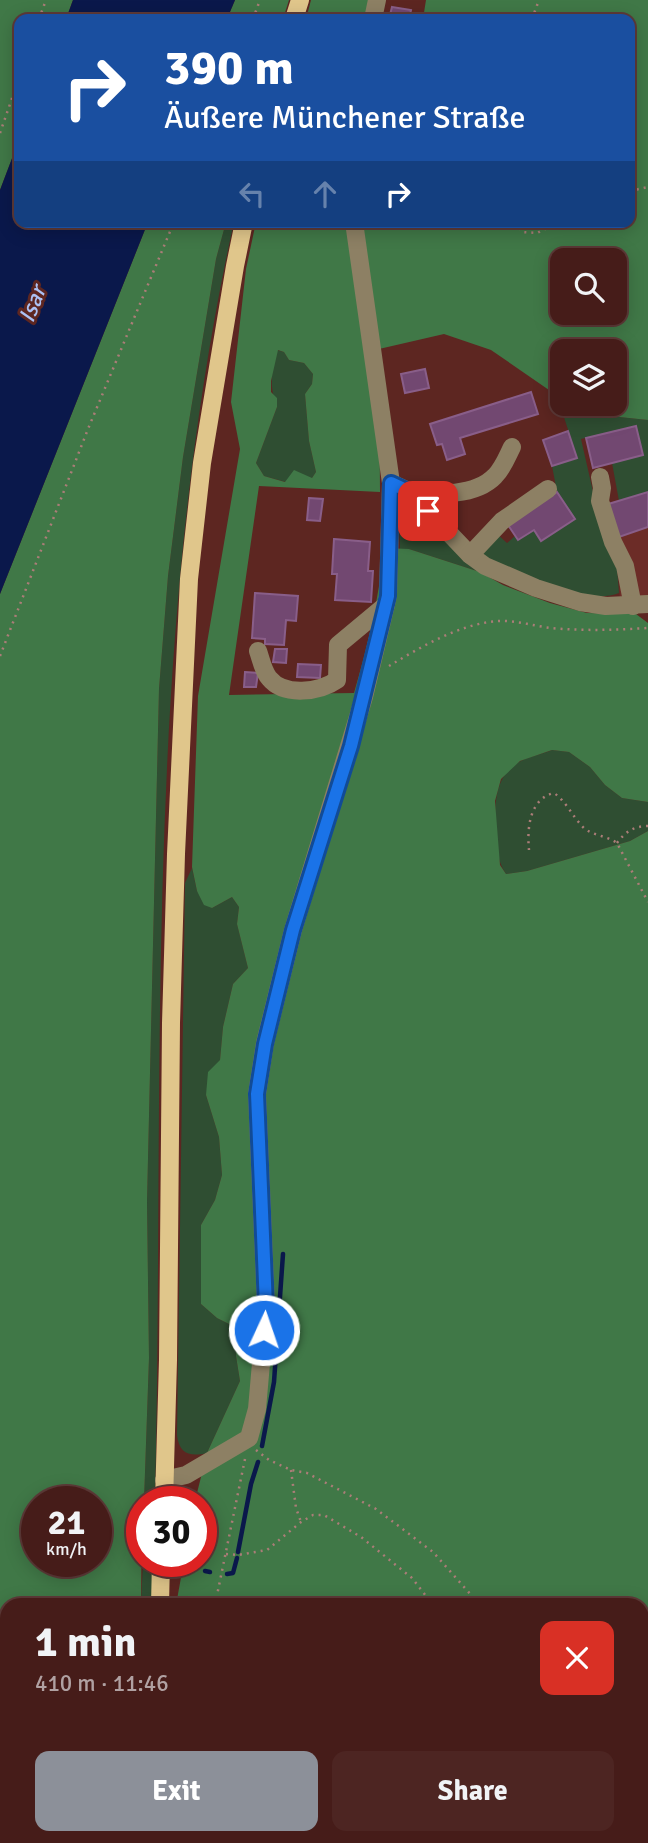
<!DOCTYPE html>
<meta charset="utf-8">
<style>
body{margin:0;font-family:Signika,sans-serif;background:#4d2522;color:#f1f3f6;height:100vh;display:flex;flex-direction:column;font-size:26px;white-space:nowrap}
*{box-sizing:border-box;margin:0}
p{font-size:23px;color:#b0a1a2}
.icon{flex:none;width:38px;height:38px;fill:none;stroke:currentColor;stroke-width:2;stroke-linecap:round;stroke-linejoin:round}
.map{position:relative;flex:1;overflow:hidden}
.side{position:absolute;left:0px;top:1598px;width:649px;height:247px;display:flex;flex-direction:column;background:#461c19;border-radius:21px 21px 0 0;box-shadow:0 4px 18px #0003,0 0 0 2px #5e3a38}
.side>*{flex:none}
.hud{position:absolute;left:14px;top:14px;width:621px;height:214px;border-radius:14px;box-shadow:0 4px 18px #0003,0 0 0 2px #5e3a38;background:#1a4fa0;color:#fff;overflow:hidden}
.buttons{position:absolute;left:550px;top:248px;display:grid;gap:14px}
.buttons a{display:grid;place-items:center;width:77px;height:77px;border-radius:14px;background:#461c19;box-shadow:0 4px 18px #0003,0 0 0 2px #5e3a38;font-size:35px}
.speed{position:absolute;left:21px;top:1486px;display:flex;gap:14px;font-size:35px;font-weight:700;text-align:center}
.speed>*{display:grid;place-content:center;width:91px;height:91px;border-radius:50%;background:#461c19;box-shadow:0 4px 18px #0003,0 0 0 2px #5e3a38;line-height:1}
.speed small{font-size:18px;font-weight:400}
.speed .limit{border:10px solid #d22;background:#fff;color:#111}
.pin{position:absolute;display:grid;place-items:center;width:60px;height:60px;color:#fff;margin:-30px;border-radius:14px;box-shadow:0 4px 10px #0006}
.me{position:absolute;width:77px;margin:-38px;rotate:3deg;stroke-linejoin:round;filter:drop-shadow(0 0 5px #0008)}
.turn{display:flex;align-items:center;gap:24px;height:147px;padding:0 35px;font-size:32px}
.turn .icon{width:91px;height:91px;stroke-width:2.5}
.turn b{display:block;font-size:49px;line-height:60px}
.lanes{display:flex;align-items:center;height:66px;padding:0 35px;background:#0003;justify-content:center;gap:35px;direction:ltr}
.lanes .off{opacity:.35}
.round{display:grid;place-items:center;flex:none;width:74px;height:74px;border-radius:14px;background:#4d2522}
.headline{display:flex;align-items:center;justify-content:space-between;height:119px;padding:0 35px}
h1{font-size:42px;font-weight:700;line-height:52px}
.button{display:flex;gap:14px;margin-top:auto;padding:14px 35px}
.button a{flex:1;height:80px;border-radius:14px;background:#8c9099;color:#fff;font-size:28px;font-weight:700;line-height:80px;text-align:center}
.button a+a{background:#4d2522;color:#f1f3f6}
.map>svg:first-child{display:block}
.built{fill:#6c2c27}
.green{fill:#2f4e32}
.forest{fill:#407847;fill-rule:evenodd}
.water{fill:#0a184b}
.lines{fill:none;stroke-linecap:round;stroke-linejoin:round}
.stream{stroke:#0a184b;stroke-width:4.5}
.building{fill:#724871;stroke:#895e89;stroke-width:2}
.path{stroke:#ab7d78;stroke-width:2.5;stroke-dasharray:2 5;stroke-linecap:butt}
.minor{stroke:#8d8064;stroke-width:18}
.major{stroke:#e0c68b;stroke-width:18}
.route-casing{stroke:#114b97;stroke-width:18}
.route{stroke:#1a73e8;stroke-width:12}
.labels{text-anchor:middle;stroke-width:6;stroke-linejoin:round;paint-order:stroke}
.water-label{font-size:23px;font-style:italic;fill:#acc1f4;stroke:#5d2621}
</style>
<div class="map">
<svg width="648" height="1843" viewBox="0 0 648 1843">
<rect width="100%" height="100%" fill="#5d2621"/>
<polygon class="built" points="648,492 648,601 620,605 619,581 605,505"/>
<g class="green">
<path d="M226,222H234C141,641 165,1075 155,1501L144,1502L149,1358L147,1202L159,689L168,576L183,457L216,259Z"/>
<path d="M277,350L284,352L289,360L304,363L313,374L312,384L305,394L309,441L316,472L312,478L286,482L264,476L256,463L277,407C269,387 271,371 277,350Z"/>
<path d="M557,396L562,399V404H569L581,413L648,420V492L619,501L612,463L643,455L636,426L581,439L597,509L617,567L619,593C584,607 521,571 484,561L480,552L496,533L507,543L515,536L519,540L534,530L542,541L575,519L557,492L552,466L577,457Z"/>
<polygon points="414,505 480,572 409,549 400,550 399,512 403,506"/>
<path d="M552,750L569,752L590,767L605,785L622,798L648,802V831L630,841L527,871L506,874C497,861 497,847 496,832C494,806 494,774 521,761C531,756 542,754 552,750Z"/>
<path d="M192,868L197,891L212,908L232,897L239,907L237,924L248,968L233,984L223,1027L220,1060L206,1095L219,1137L222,1175L215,1200L201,1225V1304L217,1318L237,1328L236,1356L240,1381L207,1453C190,1457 179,1454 177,1435L185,883Z"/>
<polygon points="143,1561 154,1561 154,1605 141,1605"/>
</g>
<g class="forest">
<polygon points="0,0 73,0 66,19 19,19 19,140 0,190"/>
<polygon points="235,0 289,0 283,19 227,19"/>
<polygon points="311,0 382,0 378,19 306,19"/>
<path d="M426,0H648V420L581,413L569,404H614V352H562V399L491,350L444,334L379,349L380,492L259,486L229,695L354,693C368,645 379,598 384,548L409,549L480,572L503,585L550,603L587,613L636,614L648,623V802L622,798L605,785L590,767L569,752L552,750L520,761L501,779L495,801L500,865L506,874L527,871L630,841L648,831V1843H157V1838H642V1605H176L184,1561H201V1502L195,1501L207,1453L240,1381L236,1356L237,1328L217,1318L201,1304V1225L215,1200L222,1175L219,1137L206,1095L208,1072L220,1060L223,1027L233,984L248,968L237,924L239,907L232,897L212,908L204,905L197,891L192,867L198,696L240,449L231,402L246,269L256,222H630V19H423ZM562,261H614V313H562ZM278,350L284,352L289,360L304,363L313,374L312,384L305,394L309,441L316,472L312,478L294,470L285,482L264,476L256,463L277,407V398L271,392V381Z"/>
<path d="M148,222H226L216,259L183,457L168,576L159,689L147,1202L149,1358L144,1501L142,1502L141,1605H7V1838H130L129,1843H0V594ZM37,1502H96V1561H37Z"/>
</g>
<g class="water">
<polygon points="73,0 235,0 227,19 66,19"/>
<polygon points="19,140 19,222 148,222 0,594 0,190"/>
</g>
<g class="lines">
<g class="stream">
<polyline points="262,1446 274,1382 283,1254"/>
<polyline points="238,1552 251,1484 258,1462"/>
<polyline points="205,1571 210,1572"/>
<polyline points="227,1574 233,1573 237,1558"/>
</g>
</g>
<g class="building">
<polygon points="392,7 411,10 409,19 389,19"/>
<polygon points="425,369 429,388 405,393 401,374"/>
<polygon points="531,392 538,414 460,438 465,454 447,460 442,444 437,445 430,424"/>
<polygon points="636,426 643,455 593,468 586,438"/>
<polygon points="568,431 577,458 552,466 543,440"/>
<polygon points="557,492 575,519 541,541 534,530 518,540 508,525"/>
<polygon points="648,492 648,527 616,538 605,505"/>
<polygon points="309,498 323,499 320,521 307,520"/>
<polygon points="334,539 370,542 368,571 373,571 371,602 335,600 337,574 332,574"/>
<polygon points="255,593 298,596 296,621 286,620 284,645 265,644 265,639 252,638"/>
<polygon points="275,649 287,649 286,663 273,662"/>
<polygon points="298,664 321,665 320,678 297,677"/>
<polygon points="245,672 258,673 256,687 244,687"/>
</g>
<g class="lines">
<g class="path">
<polyline points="39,19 46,0"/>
<polyline points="253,19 260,0"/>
<polyline points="532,19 539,0"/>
<polyline points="0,133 19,78"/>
<polyline points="630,191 648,187"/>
<polyline points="516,222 522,232 537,233 559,222"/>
<polyline points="0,656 88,429 174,222"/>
<path d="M389,666C421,647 459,624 498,621C515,620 534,626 551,628C584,631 615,630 648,628"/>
<path d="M617,843C625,832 634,826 648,826"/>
<path d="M529,850C527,829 529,799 554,793C567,802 573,818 585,829C595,836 607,836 617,843L648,902"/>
<polyline points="256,1450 269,1460 291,1470 307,1473 376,1509 433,1552 480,1605"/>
<polyline points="291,1470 296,1508 301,1522"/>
<polyline points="226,1554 238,1555 267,1550 301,1522 313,1515 324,1515 361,1537 412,1578 433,1605"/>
<polyline points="215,1605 245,1459"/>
<polyline points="642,1803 648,1807"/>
<polyline points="186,1838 186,1843"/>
<polyline points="527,1843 532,1838"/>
</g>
<g class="minor">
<polyline points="373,19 377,0"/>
<polyline points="600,477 602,488 600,501 613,542 625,566 633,606"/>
<polyline points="391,483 410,492 470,555 485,566 536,588 580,602 606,606 648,604"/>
<path d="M410,492C437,494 475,497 495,476C503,468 507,457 512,447"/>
<polyline points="470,555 502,521 548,489"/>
<path d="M258,651C261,659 263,671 269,678C284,697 320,692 337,680L338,645L386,605"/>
<polyline points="164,1480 186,1475 249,1438 257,1409 266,1306 257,1094 265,1043 293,930 364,697 388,596 391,483 354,222"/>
</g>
<g class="major">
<polyline points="294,19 300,0"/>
<polyline points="164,1502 168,1360 171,1023 176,854 189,579 202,463 235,266 244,222"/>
<polyline points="160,1605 161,1561"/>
<polyline points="146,1843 146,1838"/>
</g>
</g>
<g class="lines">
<g class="route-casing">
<polyline id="route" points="264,1330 266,1306 257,1094 265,1044 293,930 351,746 388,596 391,483 410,492 428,511"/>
</g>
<use href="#route" class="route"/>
</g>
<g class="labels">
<g class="water-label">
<text transform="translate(32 304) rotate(-69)" y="8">Isar</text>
</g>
</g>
</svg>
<div class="buttons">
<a><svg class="icon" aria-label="search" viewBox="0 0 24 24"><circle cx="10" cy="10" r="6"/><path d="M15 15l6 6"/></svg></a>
<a><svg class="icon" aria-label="layers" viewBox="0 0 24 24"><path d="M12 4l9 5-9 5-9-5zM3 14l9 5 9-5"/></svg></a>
</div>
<div class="speed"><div>21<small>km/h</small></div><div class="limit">30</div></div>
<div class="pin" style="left:428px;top:511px;background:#d93025"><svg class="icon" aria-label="arrive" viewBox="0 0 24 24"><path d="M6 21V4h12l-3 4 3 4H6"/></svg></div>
<svg class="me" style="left:264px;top:1330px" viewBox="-20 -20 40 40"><circle r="17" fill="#1a73e8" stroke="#fff" stroke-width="3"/><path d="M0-11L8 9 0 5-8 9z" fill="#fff"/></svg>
<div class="hud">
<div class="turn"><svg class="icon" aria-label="right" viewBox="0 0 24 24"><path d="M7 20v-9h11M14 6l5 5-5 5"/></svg><div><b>390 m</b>Äußere Münchener Straße</div></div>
<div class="lanes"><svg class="icon off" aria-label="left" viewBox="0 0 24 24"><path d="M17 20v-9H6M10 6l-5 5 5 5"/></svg><svg class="icon off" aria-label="ahead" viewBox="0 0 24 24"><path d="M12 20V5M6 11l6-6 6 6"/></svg><svg class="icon" aria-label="right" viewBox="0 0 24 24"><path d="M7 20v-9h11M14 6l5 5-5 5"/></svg></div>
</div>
<section class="side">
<div class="headline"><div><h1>1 min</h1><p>410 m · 11:46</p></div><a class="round" style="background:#d93025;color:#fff"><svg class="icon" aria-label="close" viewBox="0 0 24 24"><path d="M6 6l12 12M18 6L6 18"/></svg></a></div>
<div class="button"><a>Exit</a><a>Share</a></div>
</section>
</div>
